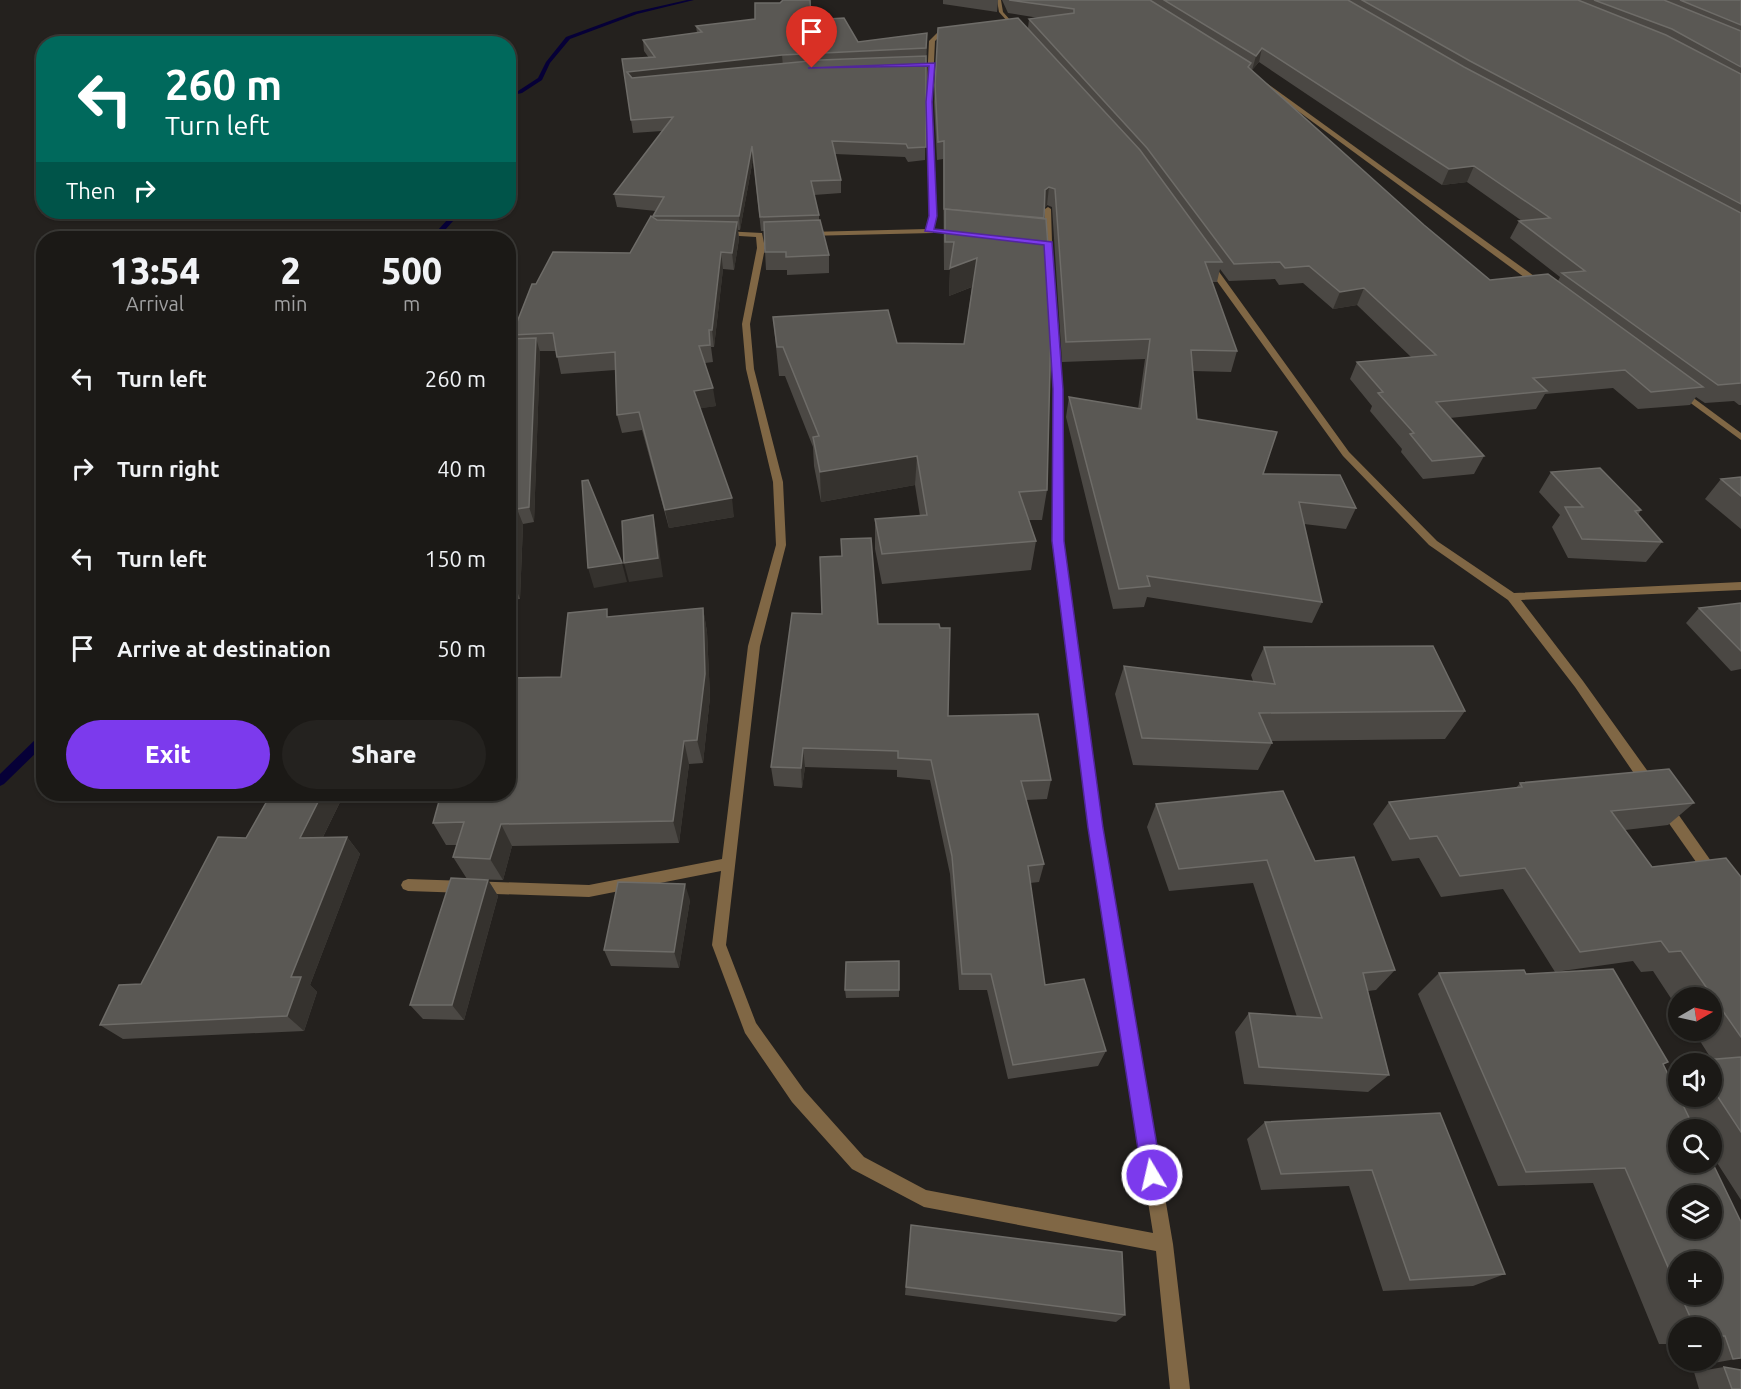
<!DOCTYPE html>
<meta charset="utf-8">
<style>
body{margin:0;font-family:Ubuntu,sans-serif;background:#24221f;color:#f1f3f6;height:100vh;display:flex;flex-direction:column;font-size:22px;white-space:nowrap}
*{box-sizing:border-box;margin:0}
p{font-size:20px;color:#a0a0a1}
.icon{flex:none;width:33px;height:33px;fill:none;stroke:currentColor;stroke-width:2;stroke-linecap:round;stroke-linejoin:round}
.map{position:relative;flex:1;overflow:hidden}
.details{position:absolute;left:36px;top:231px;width:480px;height:570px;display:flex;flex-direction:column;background:#1b1916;border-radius:24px;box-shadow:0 2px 4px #0004,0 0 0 2px #393835}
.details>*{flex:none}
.banner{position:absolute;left:36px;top:36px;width:480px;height:183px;border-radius:24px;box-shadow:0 2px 4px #0004,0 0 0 2px #393835;background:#00695c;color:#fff;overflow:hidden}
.needle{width:39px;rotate:81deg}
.fabs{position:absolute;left:1668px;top:987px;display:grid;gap:12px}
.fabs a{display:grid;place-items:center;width:54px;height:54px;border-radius:50%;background:#1b1916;box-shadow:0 2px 4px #0004,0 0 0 2px #393835;font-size:30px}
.pin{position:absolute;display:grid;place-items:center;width:51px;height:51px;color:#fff;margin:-62px -26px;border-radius:50% 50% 50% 0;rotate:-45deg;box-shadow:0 0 6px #0007}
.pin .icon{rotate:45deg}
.me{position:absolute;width:66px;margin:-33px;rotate:351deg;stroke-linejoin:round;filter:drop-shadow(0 0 4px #0008)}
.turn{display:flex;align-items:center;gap:21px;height:126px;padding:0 30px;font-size:27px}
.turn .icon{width:78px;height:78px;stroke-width:2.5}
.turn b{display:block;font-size:42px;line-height:51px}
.then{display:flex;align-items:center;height:57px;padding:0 30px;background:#0003;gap:12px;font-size:22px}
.eta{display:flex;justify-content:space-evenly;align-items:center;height:102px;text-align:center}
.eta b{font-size:36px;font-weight:800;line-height:42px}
.primary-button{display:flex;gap:12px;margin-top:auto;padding:12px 30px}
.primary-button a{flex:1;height:69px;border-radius:36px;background:#7c3aed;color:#fff;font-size:24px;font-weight:800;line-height:69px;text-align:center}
.primary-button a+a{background:#24221f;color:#f1f3f6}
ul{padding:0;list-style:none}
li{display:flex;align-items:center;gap:18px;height:90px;padding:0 30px}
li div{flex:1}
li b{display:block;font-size:22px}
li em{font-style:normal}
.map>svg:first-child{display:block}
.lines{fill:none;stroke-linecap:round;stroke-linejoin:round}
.stream{fill:#060037;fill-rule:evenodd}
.minor{fill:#806745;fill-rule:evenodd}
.tertiary{fill:#806745;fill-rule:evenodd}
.wall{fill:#4b4844;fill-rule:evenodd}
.shaded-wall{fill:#35322e}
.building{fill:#5a5854;stroke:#6e6c68;stroke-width:1.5;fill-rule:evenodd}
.route{fill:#7c3aed;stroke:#51269a;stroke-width:1.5}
</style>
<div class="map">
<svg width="1741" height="1389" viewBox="0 0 1741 1389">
<rect width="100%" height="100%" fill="#24211e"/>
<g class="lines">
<g class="stream">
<polygon points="687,0 694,0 637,14 570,39 550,63 542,80 522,93 508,96 508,93 518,91 538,78 546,62 566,37 634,12"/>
<polygon points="450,212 456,212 454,220 445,230 453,238 447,238 438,230 448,219"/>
<polygon points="44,734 44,745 4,784 0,786 0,774 40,735"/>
</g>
<g class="minor">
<polygon points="997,0 1001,0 1003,12 1020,31 1016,31 999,12"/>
<polygon points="953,29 955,32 941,35 935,41 932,102 937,216 933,233 805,236 804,234 808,232 927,229 929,216 926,102 929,41 937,33"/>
<polygon points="1048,207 1051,209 1052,242 1062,389 1063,541 1102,828 1173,1244 1190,1389 1170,1389 1156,1251 924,1207 852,1169 792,1102 745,1033 712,945 721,871 589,897 408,891 403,889 401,885 403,881 408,879 589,885 722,859 748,646 776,545 773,482 746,369 742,324 757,248 756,237 723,235 719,233 723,231 762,233 765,248 750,324 754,369 783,482 786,545 760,646 726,945 756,1023 804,1090 864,1157 926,1190 1153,1233 1088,828 1053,541 1054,389 1044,244 1037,242 1044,240 1045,209"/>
<polygon points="1206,262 1212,262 1349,452 1437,541 1514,593 1741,582 1741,590 1521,600 1583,681 1654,780 1655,784 1654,788 1649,789 1644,788 1575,687 1508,600 1429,545 1343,456 1206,266"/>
<polygon points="1666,802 1671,804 1718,871 1720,875 1718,879 1713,881 1708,879 1661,812 1659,808 1661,804"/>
</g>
<g class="tertiary">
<polygon points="1261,82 1265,82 1545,284 1545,288 1539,288 1261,84"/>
<polygon points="1680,388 1741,433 1741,440 1677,393 1676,391"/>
</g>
</g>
<g class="wall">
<polygon points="943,0 998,0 997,12 943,4"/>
<path d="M1002,0H1741V405H1739L1734,401L1705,403L1696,397L1690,405L1638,409L1613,388L1545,394L1536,409L1450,418L1484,456L1474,474L1423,479L1401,452L1402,449L1370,411L1372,406L1350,379L1357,362L1411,357L1357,305L1333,309L1303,283L1279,285L1275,279L1229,281L1220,269L1217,282H1212L1237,351L1231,372L1193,371L1197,419L1263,474L1356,508L1346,529L1304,524L1322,602L1312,623L1147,597L1144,607L1113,609L1066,417L1069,397L1138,409L1145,359L1062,362L1052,207L1047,205L1045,207L1044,219L1054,326L1051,346L1047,490L1042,520H1029L1036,541L1031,570L882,584L875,549V519L920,516L915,485L821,502L814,466L813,447L785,376H779L773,317L897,343L964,344L972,287L949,296L950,270H944L943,159L937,160L934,102L938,28H1028L1029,19L1039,18L1008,13ZM1259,62L1442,185L1467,182L1522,221H1519L1510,238L1560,277L1558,281L1490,280L1424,225L1249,68L1252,70Z"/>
<polygon points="811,20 858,42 927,33 925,160 908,162 905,157 835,154 841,180 841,193 814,195 819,215 819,220 829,255 829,273 787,275 787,270 766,270 764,231 761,231 753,159 740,230 738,230 739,239 734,270 723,269 714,347 711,347 713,362 705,363 716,406 700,408 734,517 669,528 642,430 622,433 617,415 615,370 561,374 556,351 540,351 534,522 523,524 520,599 508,600 508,339 513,338 512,335 536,284 630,253 653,217 653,216 656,211 617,207 614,194 662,131 633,133 631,120 649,58 644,51 643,40 697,33 696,26"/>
<polygon points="1551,472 1641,510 1638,515 1662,542 1646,562 1568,558 1552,527 1560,515 1539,492"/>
<polygon points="1741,477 1741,529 1705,499 1721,479"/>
<polygon points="1741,603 1741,669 1731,671 1686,623 1699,608"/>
<polygon points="703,608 707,632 710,697 703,763 689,764 679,843 512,846 503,880 467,879 453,857 457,845 446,845 433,823 561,677 609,617"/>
<polygon points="878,624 948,716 1051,780 1047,799 1026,800 1044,864 1039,882 1030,883 1045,985 1106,1051 1098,1066 1008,1079 987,990 959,990 950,874 930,780 897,777 897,770 805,767 802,788 774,786 771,767"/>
<polygon points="1264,647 1465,711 1445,739 1271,741 1272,743 1258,770 1133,765 1115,694 1124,666 1253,681 1251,675"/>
<path d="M1520,783L1694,803L1668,825L1625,830L1652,867L1741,877V1200L1712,1155V1130H1678L1741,1358L1692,1367L1690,1360H1712V1328H1678V1344H1659L1593,1183L1498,1186L1418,994L1439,973L1526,974L1663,1064L1668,1075L1678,1069V1096H1712V1064H1689L1693,1061L1712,1060L1693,1030H1712V998H1678V1009L1653,971L1641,972L1633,961L1555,972L1503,889L1441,897L1419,858L1392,861L1373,824L1389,802L1516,788ZM1678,1262L1712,1294H1678Z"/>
<polygon points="240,794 344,794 323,837 347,837 360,854 310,985 317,992 304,1031 123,1039 100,1025 141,984 246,838 270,795"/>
<polygon points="1156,804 1315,861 1395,970 1376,990 1368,991 1389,1075 1368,1092 1244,1084 1235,1032 1249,1013 1297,1017 1253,883 1169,891 1147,827"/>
<polygon points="488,880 498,896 464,1020 423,1019 410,1005"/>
<polygon points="690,900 679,968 611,966 604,950"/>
<polygon points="845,990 899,990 899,997 846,998"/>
<polygon points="1440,1113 1505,1274 1473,1286 1383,1291 1349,1186 1261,1190 1247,1139 1265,1122"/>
<polygon points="911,1225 1125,1315 1116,1322 905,1295"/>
<polygon points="1724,1367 1741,1389 1699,1389 1694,1372"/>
</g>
<g class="shaded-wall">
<polygon points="1262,48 1259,62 1252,70 1256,56"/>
<polygon points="782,55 783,67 629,85 627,72"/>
<polygon points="752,146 753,159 740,230 739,216"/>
<polygon points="1474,166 1467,182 1442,185 1449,169"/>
<polygon points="1049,187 1047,205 1043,209 1045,190"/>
<polygon points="737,222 739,239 734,270 732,253"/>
<polygon points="721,252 723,269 714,347 712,330"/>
<polygon points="977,258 974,286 949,296 950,268"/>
<polygon points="1364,288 1357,305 1333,309 1340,292"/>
<polygon points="536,338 540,352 534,522 529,507"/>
<polygon points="713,388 716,406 697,409 694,391"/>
<polygon points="917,456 915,485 821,502 820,472"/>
<polygon points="732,498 734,517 669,528 665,510"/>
<polygon points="517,509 523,524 520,599 514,583"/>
<polygon points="653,515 657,535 663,577 629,582 624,563"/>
<polygon points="622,563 627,582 594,588 588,568"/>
<polygon points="703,608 707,632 710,697 703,763 697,740"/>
<polygon points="684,741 689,764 679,843 673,821"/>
<polygon points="803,748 805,767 802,788 801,768"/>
<polygon points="322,794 344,794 314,855 300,838"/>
<polygon points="501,824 512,846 503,880 490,859"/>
<polygon points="347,837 360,854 310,985 317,992 304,1031 287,1016 291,977"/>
<polygon points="488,880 498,896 464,1020 452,1005"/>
<polygon points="685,884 690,900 679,968 674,952"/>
</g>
<g class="building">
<polygon points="783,0 810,0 811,20 844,18 858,42 927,33 926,48 782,55 627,72 632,78 820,60 926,56 926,147 908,148 906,144 832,141 841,180 811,181 819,215 760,217 752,146 739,216 653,216 664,197 614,194 673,117 631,120 622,59 655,57 643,40 702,32 696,26 755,19 755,3 780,3"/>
<polygon points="1009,0 1150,0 1251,63 1248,67 1424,225 1490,280 1548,274 1703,387 1651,392 1625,370 1533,378 1547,391 1436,402 1484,456 1432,461 1410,434 1414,433 1378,393 1383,392 1357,362 1436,355 1364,288 1340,292 1309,266 1285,268 1280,262 1234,264 1147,148 1029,19 1074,13 1074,9"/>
<polygon points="1164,0 1348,0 1464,67 1741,213 1741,383 1718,385 1562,273 1585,271 1519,221 1550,218 1474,166 1449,169 1262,48 1256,56"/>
<polygon points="1362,0 1578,0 1666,35 1741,74 1741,204 1470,61"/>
<polygon points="1594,0 1664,0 1741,31 1741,67 1672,29"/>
<polygon points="1680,0 1741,0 1741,25"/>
<polygon points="1018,18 1140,150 1222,262 1205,262 1237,351 1191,350 1197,419 1277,432 1263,474 1340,475 1356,508 1299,502 1322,602 1147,576 1150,586 1119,589 1069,397 1141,409 1150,339 1066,342 1055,189 1049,187 1045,190 1044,218 944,209 944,141 938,142 935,85 938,28"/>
<polygon points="945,209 1046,219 1054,326 1051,326 1047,490 1019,492 1036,541 882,554 875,519 927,515 917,456 820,472 813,437 819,436 783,347 777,347 773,317 888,310 897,343 964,344 977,258 950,268 954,242 945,242"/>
<polygon points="651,216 657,220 737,222 732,253 721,252 712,330 709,330 710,345 699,346 713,388 694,391 732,498 665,510 639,412 617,415 615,352 557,357 553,333 512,335 532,284 536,284 553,252 630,253"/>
<polygon points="820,220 829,255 786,257 786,252 765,252 764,222"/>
<polygon points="536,338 529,507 517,509 514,583 508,584 508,339"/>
<polygon points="1600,468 1641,510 1635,511 1662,542 1582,539 1565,507 1583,507 1551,472"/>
<polygon points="1741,477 1741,496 1721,479"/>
<polygon points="588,480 622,563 588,568 582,481"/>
<polygon points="653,515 658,558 624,563 622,521"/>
<polygon points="871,538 878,624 939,624 940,628 950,628 948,716 1038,714 1051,780 1021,781 1044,864 1028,866 1045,985 1084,979 1106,1051 1013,1065 991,974 962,974 952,856 931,760 898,758 898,751 803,748 801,768 771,767 792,613 822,614 820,557 842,556 841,539"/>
<polygon points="1741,603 1741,651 1699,608"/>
<polygon points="703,608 705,674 697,740 684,741 673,821 501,824 490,859 453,857 464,822 433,823 441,794 508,794 508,678 561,677 568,613 607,609 607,617"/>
<polygon points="1433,646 1465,711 1259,713 1272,743 1142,738 1124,666 1275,684 1264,647"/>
<polygon points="1669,769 1694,803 1611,811 1652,867 1726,858 1741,877 1741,1037 1681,951 1669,952 1661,941 1580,952 1525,868 1460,876 1437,836 1410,839 1389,802 1522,787 1520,783"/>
<polygon points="1283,791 1315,861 1354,857 1395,970 1363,973 1389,1075 1259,1067 1249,1013 1322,1018 1267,860 1179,869 1156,804"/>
<polygon points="271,794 322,794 300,838 347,837 291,977 301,977 287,1016 100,1025 119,985 141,984 218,837 246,838"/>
<polygon points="451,878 488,880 452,1005 410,1005"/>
<polygon points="618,882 685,884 674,952 604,950"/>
<polygon points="899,961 899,990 845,990 846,962"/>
<path d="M1613,969L1668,1062L1663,1064L1695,1130H1678V1162H1712L1741,1222V1358L1733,1359L1725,1336H1712V1328H1695L1680,1294H1712V1262H1678V1290L1625,1168L1526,1172L1439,973L1524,970L1526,974ZM1678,1196H1712V1228H1678Z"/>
<polygon points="1741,1057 1741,1132 1712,1088 1712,1064 1695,1064 1693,1061"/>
<polygon points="1440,1113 1505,1274 1410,1280 1372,1170 1281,1174 1265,1122"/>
<polygon points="911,1225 1122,1252 1125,1315 906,1287"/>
<polygon points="1724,1367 1741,1370 1741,1389 1732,1389"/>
</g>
<polygon class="route" points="935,63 932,102 937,216 934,229 1052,242 1063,389 1064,541 1103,828 1162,1175 1159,1181 1152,1184 1145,1181 1142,1175 1088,828 1052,541 1053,389 1044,245 925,231 929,216 926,102 929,66 808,68"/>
</svg>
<div class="fabs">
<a><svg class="needle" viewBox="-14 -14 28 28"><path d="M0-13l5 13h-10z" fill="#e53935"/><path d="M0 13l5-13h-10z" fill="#a0a0a1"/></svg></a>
<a><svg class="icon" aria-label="sound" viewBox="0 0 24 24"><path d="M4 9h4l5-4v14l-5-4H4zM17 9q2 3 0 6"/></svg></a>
<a><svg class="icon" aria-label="search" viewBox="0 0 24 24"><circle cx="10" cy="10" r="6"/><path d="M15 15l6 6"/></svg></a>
<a><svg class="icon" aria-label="layers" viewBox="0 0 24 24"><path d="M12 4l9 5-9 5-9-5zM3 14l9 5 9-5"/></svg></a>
<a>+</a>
<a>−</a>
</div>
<div class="pin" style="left:812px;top:68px;background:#d93025"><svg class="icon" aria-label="arrive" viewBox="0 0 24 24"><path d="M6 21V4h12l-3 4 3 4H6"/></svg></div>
<svg class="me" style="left:1152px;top:1175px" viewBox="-20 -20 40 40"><circle r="17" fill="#7c3aed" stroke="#fff" stroke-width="3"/><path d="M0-11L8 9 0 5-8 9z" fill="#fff"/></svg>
<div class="banner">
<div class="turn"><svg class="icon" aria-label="left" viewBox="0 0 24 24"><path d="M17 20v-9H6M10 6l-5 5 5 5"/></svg><div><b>260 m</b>Turn left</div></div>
<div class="then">Then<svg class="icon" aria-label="right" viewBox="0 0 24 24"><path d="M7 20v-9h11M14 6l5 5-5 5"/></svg></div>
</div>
<section class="details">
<div class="eta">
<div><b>13:54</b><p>Arrival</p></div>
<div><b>2</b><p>min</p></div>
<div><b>500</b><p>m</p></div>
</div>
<ul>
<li><svg class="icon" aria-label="left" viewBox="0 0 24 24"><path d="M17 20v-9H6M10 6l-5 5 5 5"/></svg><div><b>Turn left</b></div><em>260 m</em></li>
<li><svg class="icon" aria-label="right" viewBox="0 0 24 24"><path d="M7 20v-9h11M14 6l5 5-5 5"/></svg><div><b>Turn right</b></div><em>40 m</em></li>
<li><svg class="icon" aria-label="left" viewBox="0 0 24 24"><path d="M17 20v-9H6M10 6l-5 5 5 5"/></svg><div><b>Turn left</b></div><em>150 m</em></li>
<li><svg class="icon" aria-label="arrive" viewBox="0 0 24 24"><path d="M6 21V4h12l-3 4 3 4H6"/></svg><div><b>Arrive at destination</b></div><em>50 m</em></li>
</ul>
<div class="primary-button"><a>Exit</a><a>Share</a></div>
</section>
</div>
